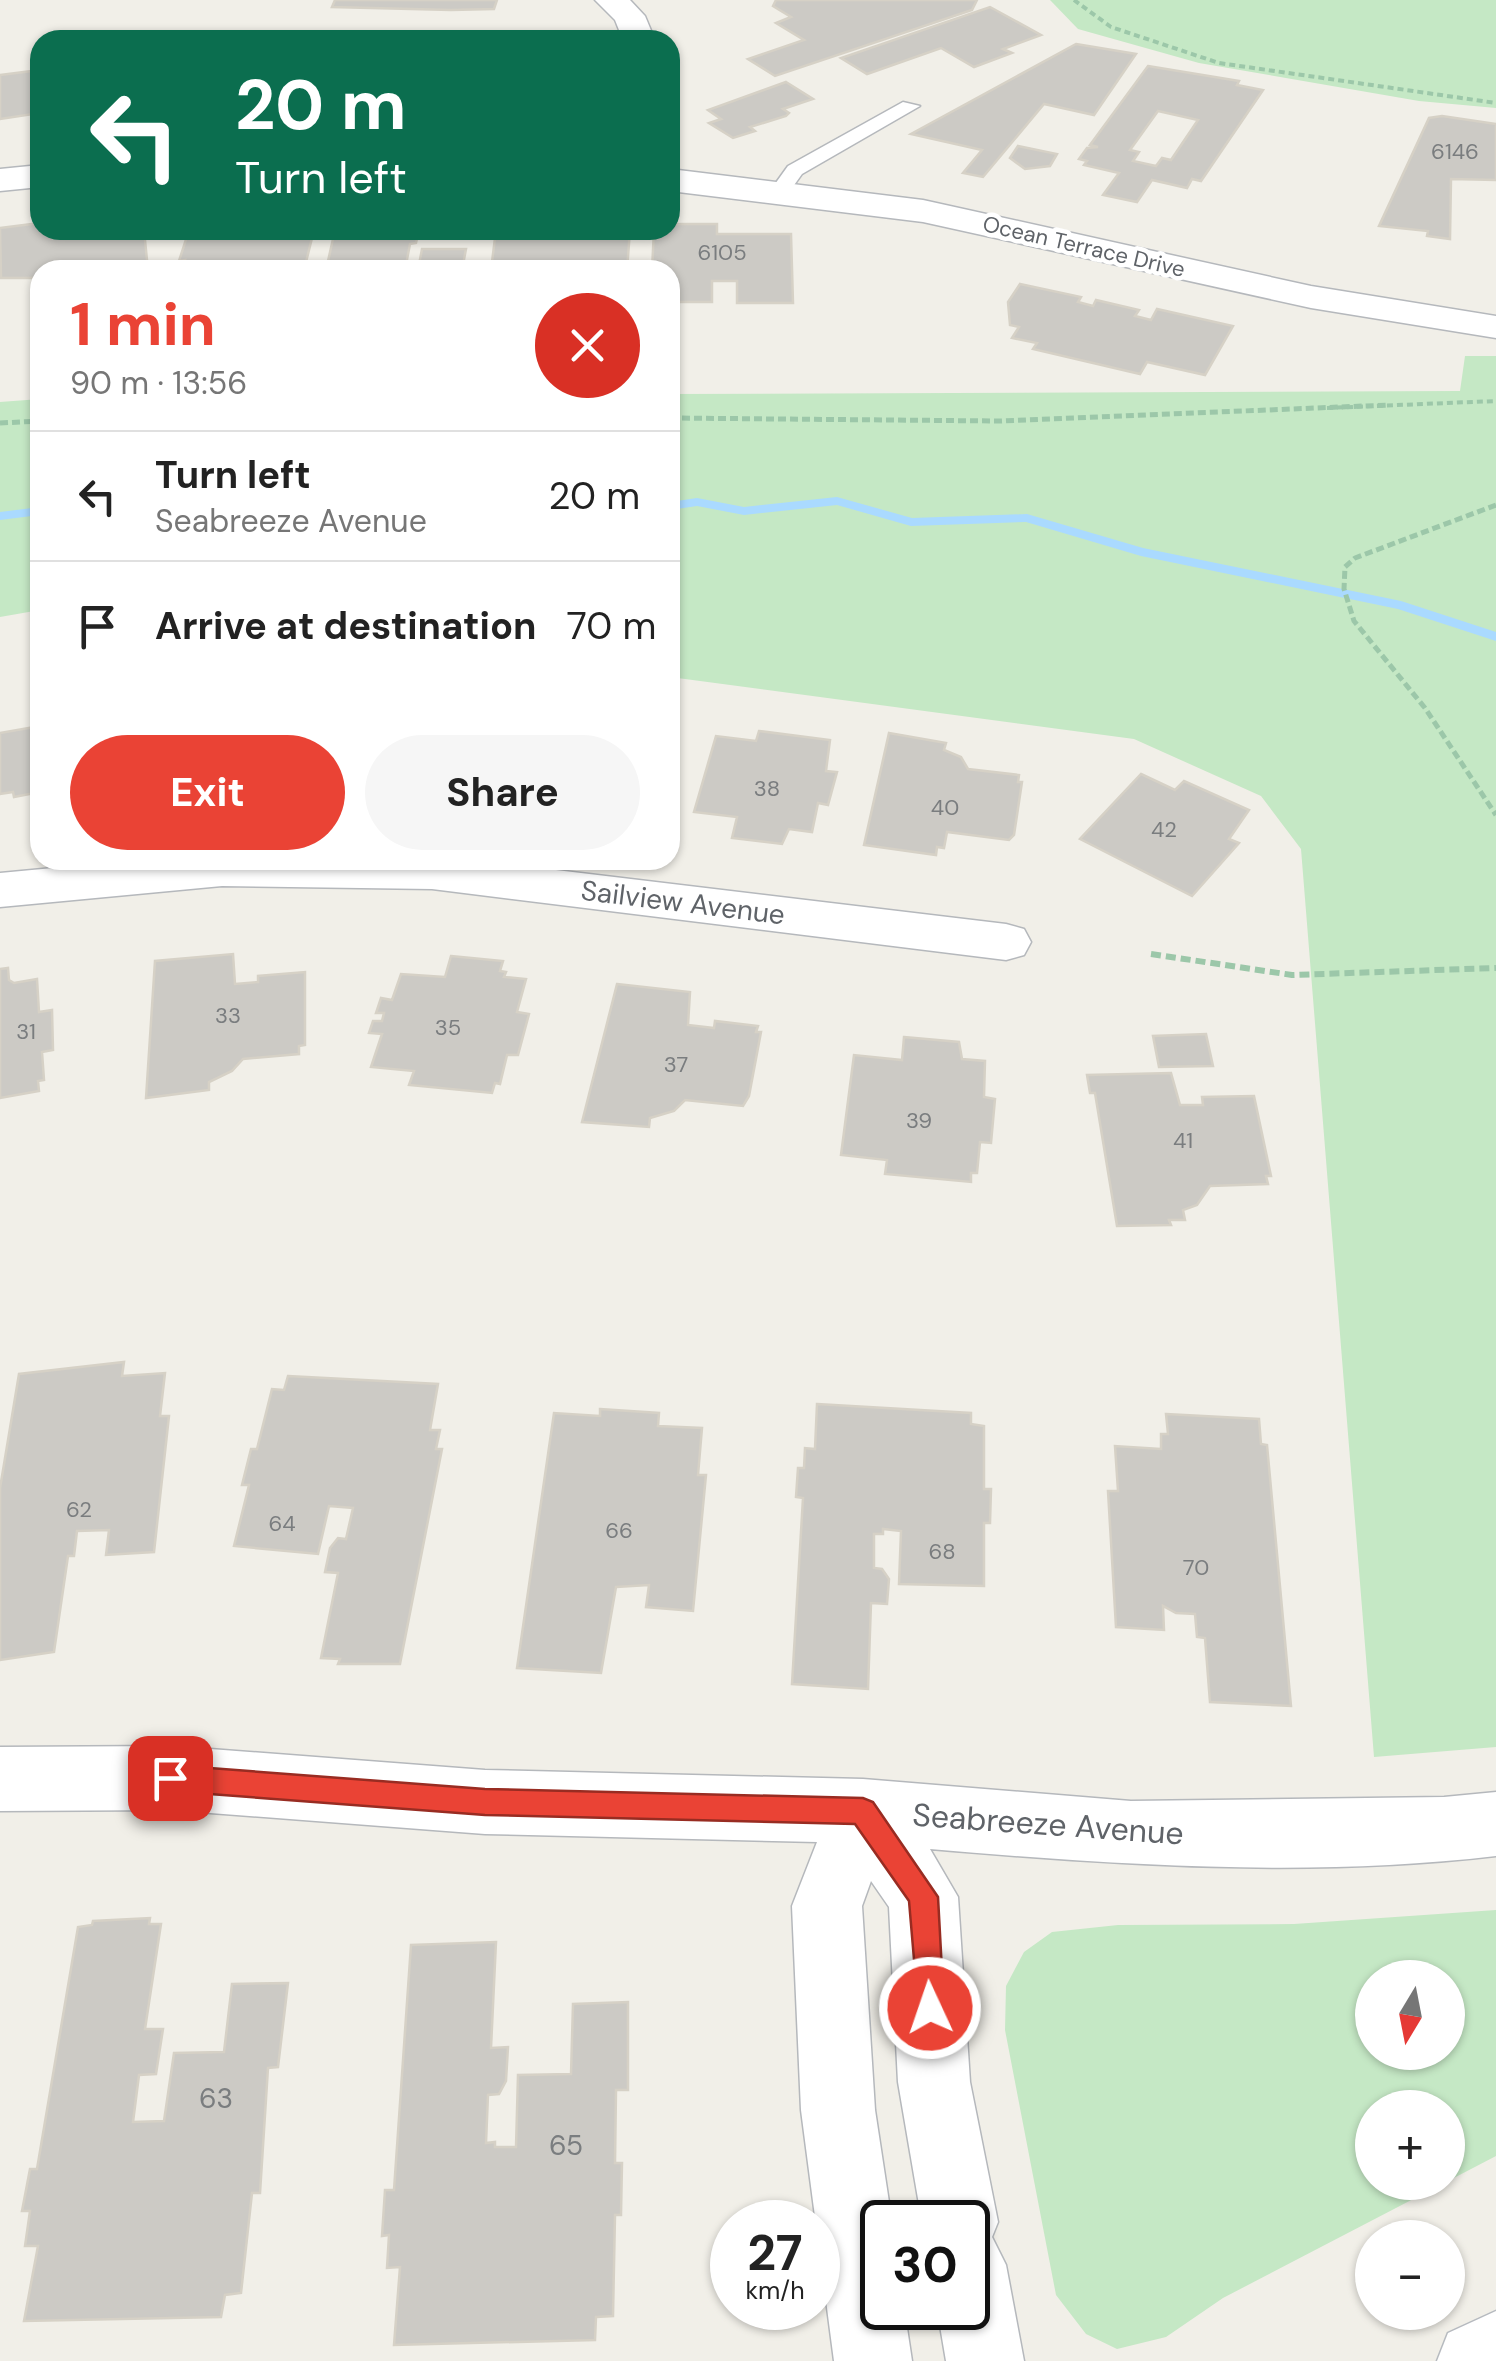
<!DOCTYPE html>
<meta charset="utf-8">
<style>
body{margin:0;font-family:"DM Sans",sans-serif;background:#f6f6f6;color:#222;height:100vh;display:flex;flex-direction:column;font-size:38px;white-space:nowrap}
*{box-sizing:border-box;margin:0}
p{font-size:32px;color:#767676}
.icon{flex:none;width:55px;height:55px;fill:none;stroke:currentColor;stroke-width:2;stroke-linecap:round;stroke-linejoin:round}
.map{position:relative;flex:1;overflow:hidden}
.sheet{position:absolute;left:30px;top:260px;width:650px;height:610px;display:flex;flex-direction:column;background:#fff;border-radius:30px;box-shadow:0 2px 8px #0004}
.sheet>*{flex:none}
.hud{position:absolute;left:30px;top:30px;width:650px;height:210px;border-radius:30px;box-shadow:0 2px 8px #0004;background:#0b6e4f;color:#fff;overflow:hidden}
.needle{width:65px;rotate:190deg}
.tools{position:absolute;left:1355px;top:1960px;display:grid;gap:20px}
.tools a{display:grid;place-items:center;width:110px;height:110px;border-radius:50%;background:#fff;box-shadow:0 2px 8px #0004;font-size:50px}
.speed{position:absolute;left:710px;top:2200px;display:flex;gap:20px;font-size:50px;font-weight:700;text-align:center}
.speed>*{display:grid;place-content:center;width:130px;height:130px;border-radius:50%;background:#fff;box-shadow:0 2px 8px #0004;line-height:1}
.speed small{font-size:25px;font-weight:400}
.speed .limit{border:5px solid #111;border-radius:15px;background:#fff;color:#111}
.pin{position:absolute;display:grid;place-items:center;width:85px;height:85px;color:#fff;margin:-42px;border-radius:20px;box-shadow:0 5px 15px #0006}
.me{position:absolute;width:110px;margin:-55px;rotate:357deg;stroke-linejoin:round;filter:drop-shadow(0 0 8px #0008)}
.turn{display:flex;align-items:center;gap:35px;height:210px;padding:0 40px;font-size:45px}
.turn .icon{width:130px;height:130px;stroke-width:2.5}
.turn b{display:block;font-size:70px;line-height:85px}
.round{display:grid;place-items:center;flex:none;width:105px;height:105px;border-radius:52px;background:#f6f6f6}
.headline{display:flex;align-items:center;justify-content:space-between;height:170px;padding:0 40px}
h1{font-size:60px;font-weight:700;line-height:75px;color:#ea4335}
.cta{display:flex;gap:20px;margin-top:auto;padding:20px 40px}
.cta a{flex:1;height:115px;border-radius:60px;background:#ea4335;color:#fff;font-size:40px;font-weight:700;line-height:115px;text-align:center}
.cta a+a{background:#f6f6f6;color:#222}
ul{padding:0;list-style:none}
li{display:flex;align-items:center;gap:30px;height:130px;padding:0 40px;border-top:2px solid #e0e0e0}
li div{flex:1}
li b{display:block;font-size:38px}
li em{font-style:normal}
.map>svg:first-child{display:block}
.green{fill:#c5e8c5;fill-rule:evenodd}
.lines{fill:none;stroke-linecap:round;stroke-linejoin:round}
.stream{fill:#aadaff;fill-rule:evenodd}
.building{fill:#cccac5;stroke:#d6d1c6;stroke-width:2.5;fill-rule:evenodd}
.lane-casing{stroke:#b5b8bc;stroke-width:3}
.street-casing{stroke:#b5b8bc;stroke-width:3}
.secondary-casing{stroke:#b6babf;stroke-width:3}
.path-far2{stroke:#9cc7a9;stroke-width:4;stroke-dasharray:6 4;stroke-linecap:butt}
.path-far1{stroke:#9cc7a9;stroke-width:5;stroke-dasharray:8 4;stroke-linecap:butt}
.path{stroke:#9cc7a9;stroke-width:6;stroke-dasharray:10 5;stroke-linecap:butt}
.lane{fill:#fff;fill-rule:evenodd}
.street{fill:#fff;fill-rule:evenodd}
.secondary{fill:#fff;fill-rule:evenodd}
.route{fill:#ea4335;stroke:#982c22;stroke-width:2.5}
.labels{text-anchor:middle;stroke-width:9;stroke-linejoin:round;paint-order:stroke}
.number-label{font-size:22px;fill:#7a7d7f}
.far-street-label{font-size:22px;fill:#5f6368;stroke:#fff}
.street-label{font-size:28px;fill:#5f6368;stroke:#fff}
.near-number-label{font-size:28px;fill:#7a7d7f}
.near-street-label{font-size:32px;fill:#5f6368;stroke:#fff}
</style>
<div class="map">
<svg width="1496" height="2361" viewBox="0 0 1496 2361">
<rect width="100%" height="100%" fill="#f1efe8"/>
<g class="green">
<polygon points="1050,0 1496,0 1496,108 1419,101 1199,63 1078,29"/>
<polygon points="1465,356 1496,356 1496,1747 1374,1757 1301,849 1261,796 1134,739 670,677 670,394 1460,391"/>
<polygon points="40,399 40,610 0,617 0,402"/>
<path d="M1496,1910V2156L1448,2181V2108H1372V2182L1444,2183L1223,2298L1166,2337L1117,2349L1086,2334L1056,2295L1005,2030L1006,1986L1024,1952L1052,1932L1118,1925L1294,1924ZM1372,1978H1448V2052H1372Z"/>
</g>
<g class="lines">
<g class="stream">
<polygon points="837,497 912,518 1027,514 1143,548 1401,601 1496,632 1496,641 1398,609 1141,556 1026,522 911,526 837,505 744,515 697,506 670,510 670,502 697,498 744,507"/>
<polygon points="40,507 40,515 0,520 0,512"/>
</g>
</g>
<g class="building">
<polygon points="335,0 497,0 494,9 451,10 332,7"/>
<polygon points="977,0 972,10 775,76 748,59 804,40 776,23 791,17 773,6 776,0"/>
<polygon points="990,7 1041,35 1003,49 1012,53 974,67 941,48 867,74 841,58"/>
<polygon points="1076,44 1136,54 1094,115 1044,104 983,177 963,173 982,150 911,134"/>
<path d="M1148,66L1239,81L1237,85L1263,90L1201,181L1192,179L1187,188L1152,180L1137,202L1103,195L1119,173L1084,165L1087,161L1079,159L1087,148L1098,147L1090,145ZM1158,111L1198,120L1171,160L1162,158L1156,166L1133,161L1139,152L1130,150Z"/>
<polygon points="40,70 40,113 0,119 0,75"/>
<polygon points="786,82 813,99 783,109 789,113 786,116 750,127 755,131 733,138 709,123 721,119 708,110"/>
<polygon points="1442,116 1496,124 1496,180 1451,179 1450,239 1427,236 1428,231 1379,226 1429,118"/>
<polygon points="1018,146 1057,154 1050,166 1025,169 1010,158"/>
<polygon points="40,223 40,230 56,234 144,230 148,270 40,270 40,278 1,278 0,228"/>
<polygon points="670,224 717,224 717,234 791,234 793,303 737,303 737,281 712,281 712,302 670,302 670,270 652,270 654,230 670,230"/>
<polygon points="189,230 240,231 314,230 304,270 260,270 261,266 182,270 185,260 179,261"/>
<polygon points="335,230 419,230 416,243 410,244 405,270 326,270"/>
<polygon points="496,230 630,230 627,270 491,270"/>
<polygon points="422,249 466,249 462,270 409,270 418,270"/>
<polygon points="1020,284 1081,297 1078,302 1093,306 1096,300 1139,310 1135,316 1151,320 1157,309 1233,326 1205,375 1147,362 1140,374 1033,349 1037,343 1012,338 1019,327 1010,325 1008,302"/>
<polygon points="40,726 40,792 14,797 13,792 0,794 0,733"/>
<polygon points="759,731 830,740 826,771 837,772 828,805 818,803 812,832 789,829 782,844 732,838 737,817 694,812 716,736 756,741"/>
<polygon points="889,733 946,743 944,750 961,757 968,769 1019,775 1018,782 1022,782 1014,835 1009,840 947,832 944,848 937,847 936,855 864,845"/>
<polygon points="1141,774 1175,790 1184,781 1249,810 1229,839 1239,843 1192,896 1080,839"/>
<polygon points="233,954 235,984 258,982 258,976 305,972 305,1045 299,1046 299,1054 243,1059 232,1071 209,1082 209,1090 146,1098 155,961"/>
<polygon points="451,956 503,961 500,971 506,972 504,977 526,979 517,1012 529,1014 518,1055 507,1055 500,1084 495,1083 492,1093 409,1085 414,1071 371,1067 382,1034 369,1033 373,1021 382,1021 384,1013 376,1013 381,998 392,1000 401,974 445,977"/>
<polygon points="8,968 9,980 14,983 37,979 39,1012 52,1010 53,1050 42,1052 44,1080 38,1081 39,1091 0,1098 0,969"/>
<polygon points="617,984 690,992 688,1025 714,1028 715,1021 758,1026 756,1032 761,1032 749,1096 743,1106 685,1100 674,1111 650,1118 649,1127 582,1122"/>
<polygon points="1206,1034 1213,1066 1159,1067 1153,1036"/>
<polygon points="904,1037 959,1042 962,1059 985,1061 984,1097 995,1099 991,1143 980,1142 977,1173 971,1173 971,1182 885,1174 887,1160 841,1155 854,1055 902,1060"/>
<polygon points="1171,1073 1180,1105 1203,1105 1202,1097 1254,1096 1271,1176 1266,1176 1268,1184 1210,1186 1197,1205 1183,1210 1185,1220 1169,1220 1171,1225 1117,1226 1095,1093 1090,1093 1087,1075"/>
<polygon points="124,1362 122,1376 165,1373 160,1416 169,1416 154,1552 106,1555 109,1530 77,1531 74,1556 68,1556 54,1652 0,1660 0,1488 19,1374"/>
<polygon points="288,1376 438,1384 430,1430 440,1430 436,1449 442,1449 400,1664 338,1664 340,1659 321,1658 338,1573 325,1572 330,1548 338,1538 346,1539 353,1508 329,1506 318,1554 234,1546 249,1485 242,1485 251,1449 257,1449 272,1389 284,1390"/>
<polygon points="817,1404 971,1413 971,1424 984,1426 984,1489 991,1489 990,1523 984,1523 984,1586 899,1584 901,1531 883,1529 883,1534 874,1534 874,1568 882,1569 889,1579 887,1604 871,1603 868,1689 792,1684 803,1498 796,1497 798,1468 804,1468 805,1448 815,1449"/>
<polygon points="600,1409 659,1413 658,1426 702,1428 698,1475 706,1475 693,1611 646,1607 649,1585 616,1587 601,1673 517,1668 554,1413 600,1416"/>
<polygon points="1166,1414 1259,1419 1261,1444 1267,1445 1291,1706 1210,1702 1205,1638 1197,1637 1195,1614 1176,1613 1163,1606 1164,1630 1116,1627 1108,1491 1118,1491 1115,1446 1161,1449 1161,1434 1168,1434"/>
<polygon points="150,1918 149,1924 161,1924 145,2029 163,2029 156,2074 139,2075 133,2122 164,2121 174,2053 224,2052 232,1984 288,1983 278,2067 268,2068 260,2193 252,2193 241,2293 225,2295 221,2317 24,2321 38,2246 25,2246 30,2211 22,2211 30,2169 37,2169 78,1927 92,1925 93,1921"/>
<polygon points="496,1942 491,2048 508,2047 506,2081 499,2094 488,2095 486,2143 495,2142 495,2147 516,2147 518,2075 571,2074 573,2004 628,2002 628,2090 616,2090 615,2163 622,2163 621,2215 615,2215 613,2316 596,2317 595,2340 394,2345 400,2267 387,2268 389,2235 382,2236 385,2190 394,2190 411,1945"/>
</g>
<g class="lines">
<g class="lane-casing">
<polygon id="lane" points="903,102 920,106 802,174 787,195 773,195 770,191 788,166"/>
</g>
<g class="street-casing">
<g id="street">
<polygon points="595,0 630,0 645,16 655,40 623,40 615,20"/>
<polygon points="40,165 40,187 0,191 0,169"/>
<polygon points="670,169 923,200 1311,286 1496,316 1496,338 1311,308 923,222 670,191"/>
<polygon points="138,860 473,860 1006,924 1024,929 1031,942 1024,955 1006,960 432,889 222,886 0,907 0,873"/>
<path d="M171,1746L485,1770L863,1779L1131,1801L1444,1797L1496,1792V1856C1311,1878 1115,1865 930,1849L958,1897L970,2082L998,2222L992,2237L1006,2265L1024,2361H946L937,2308H968V2222H922L898,2082L889,1907L871,1881L862,1906L875,2110L892,2222H882V2308H904L912,2361H834L801,2110L792,1906L817,1842L485,1834L171,1810L0,1811V1747Z"/>
</g>
</g>
<g class="secondary-casing">
<polygon id="secondary" points="1496,2311 1496,2361 1437,2361 1448,2333"/>
</g>
<g class="path-far2">
<polyline points="1074,0 1111,27 1219,63 1496,103"/>
<polyline points="1327,408 1496,401"/>
</g>
<g class="path-far1">
<polyline points="670,418 999,421 1389,405"/>
<polyline points="0,423 40,421"/>
<polyline points="1496,505 1355,558 1345,567 1344,589 1354,621 1425,708 1496,815"/>
</g>
<polyline class="path" points="1151,954 1292,975 1496,968"/>
<use href="#lane" class="lane"/>
<use href="#street" class="street"/>
<use href="#secondary" class="secondary"/>
</g>
<polygon class="route" points="170,1765 485,1789 863,1798 873,1802 938,1897 944,2008 940,2018 930,2023 919,2018 909,1901 855,1824 485,1815 170,1791 161,1787 157,1778 161,1769"/>
<g class="labels">
<g class="number-label">
<text x="1455" y="159">6146</text>
<text x="722" y="260">6105</text>
<text x="767" y="796">38</text>
<text x="945" y="815">40</text>
<text x="1164" y="837">42</text>
<text x="228" y="1023">33</text>
<text x="448" y="1035">35</text>
<text x="26" y="1039">31</text>
<text x="676" y="1072">37</text>
<text x="919" y="1128">39</text>
<text x="1183" y="1148">41</text>
<text x="79" y="1517">62</text>
<text x="282" y="1531">64</text>
<text x="619" y="1538">66</text>
<text x="942" y="1559">68</text>
<text x="1196" y="1575">70</text>
</g>
<g class="far-street-label">
<text transform="translate(1084 246) rotate(13)" y="8">Ocean Terrace Drive</text>
</g>
<g class="street-label">
<text transform="translate(683 902) rotate(7)" y="10">Sailview Avenue</text>
</g>
<g class="near-number-label">
<text x="216" y="2108">63</text>
<text x="566" y="2155">65</text>
</g>
<g class="near-street-label">
<text transform="translate(1048 1824) rotate(4)" y="11">Seabreeze Avenue</text>
</g>
</g>
</svg>
<div class="tools">
<a><svg class="needle" viewBox="-14 -14 28 28"><path d="M0-13l5 13h-10z" fill="#e53935"/><path d="M0 13l5-13h-10z" fill="#767676"/></svg></a>
<a>+</a>
<a>−</a>
</div>
<div class="speed"><div>27<small>km/h</small></div><div class="limit">30</div></div>
<div class="pin" style="left:170px;top:1778px;background:#d93025"><svg class="icon" aria-label="arrive" viewBox="0 0 24 24"><path d="M6 21V4h12l-3 4 3 4H6"/></svg></div>
<svg class="me" style="left:930px;top:2008px" viewBox="-20 -20 40 40"><circle r="17" fill="#ea4335" stroke="#fff" stroke-width="3"/><path d="M0-11L8 9 0 5-8 9z" fill="#fff"/></svg>
<div class="hud">
<div class="turn"><svg class="icon" aria-label="left" viewBox="0 0 24 24"><path d="M17 20v-9H6M10 6l-5 5 5 5"/></svg><div><b>20 m</b>Turn left</div></div>
</div>
<section class="sheet">
<div class="headline"><div><h1>1 min</h1><p>90 m · 13:56</p></div><a class="round" style="background:#d93025;color:#fff"><svg class="icon" aria-label="close" viewBox="0 0 24 24"><path d="M6 6l12 12M18 6L6 18"/></svg></a></div>
<ul>
<li><svg class="icon" aria-label="left" viewBox="0 0 24 24"><path d="M17 20v-9H6M10 6l-5 5 5 5"/></svg><div><b>Turn left</b><p>Seabreeze Avenue</p></div><em>20 m</em></li>
<li><svg class="icon" aria-label="arrive" viewBox="0 0 24 24"><path d="M6 21V4h12l-3 4 3 4H6"/></svg><div><b>Arrive at destination</b></div><em>70 m</em></li>
</ul>
<div class="cta"><a>Exit</a><a>Share</a></div>
</section>
</div>
